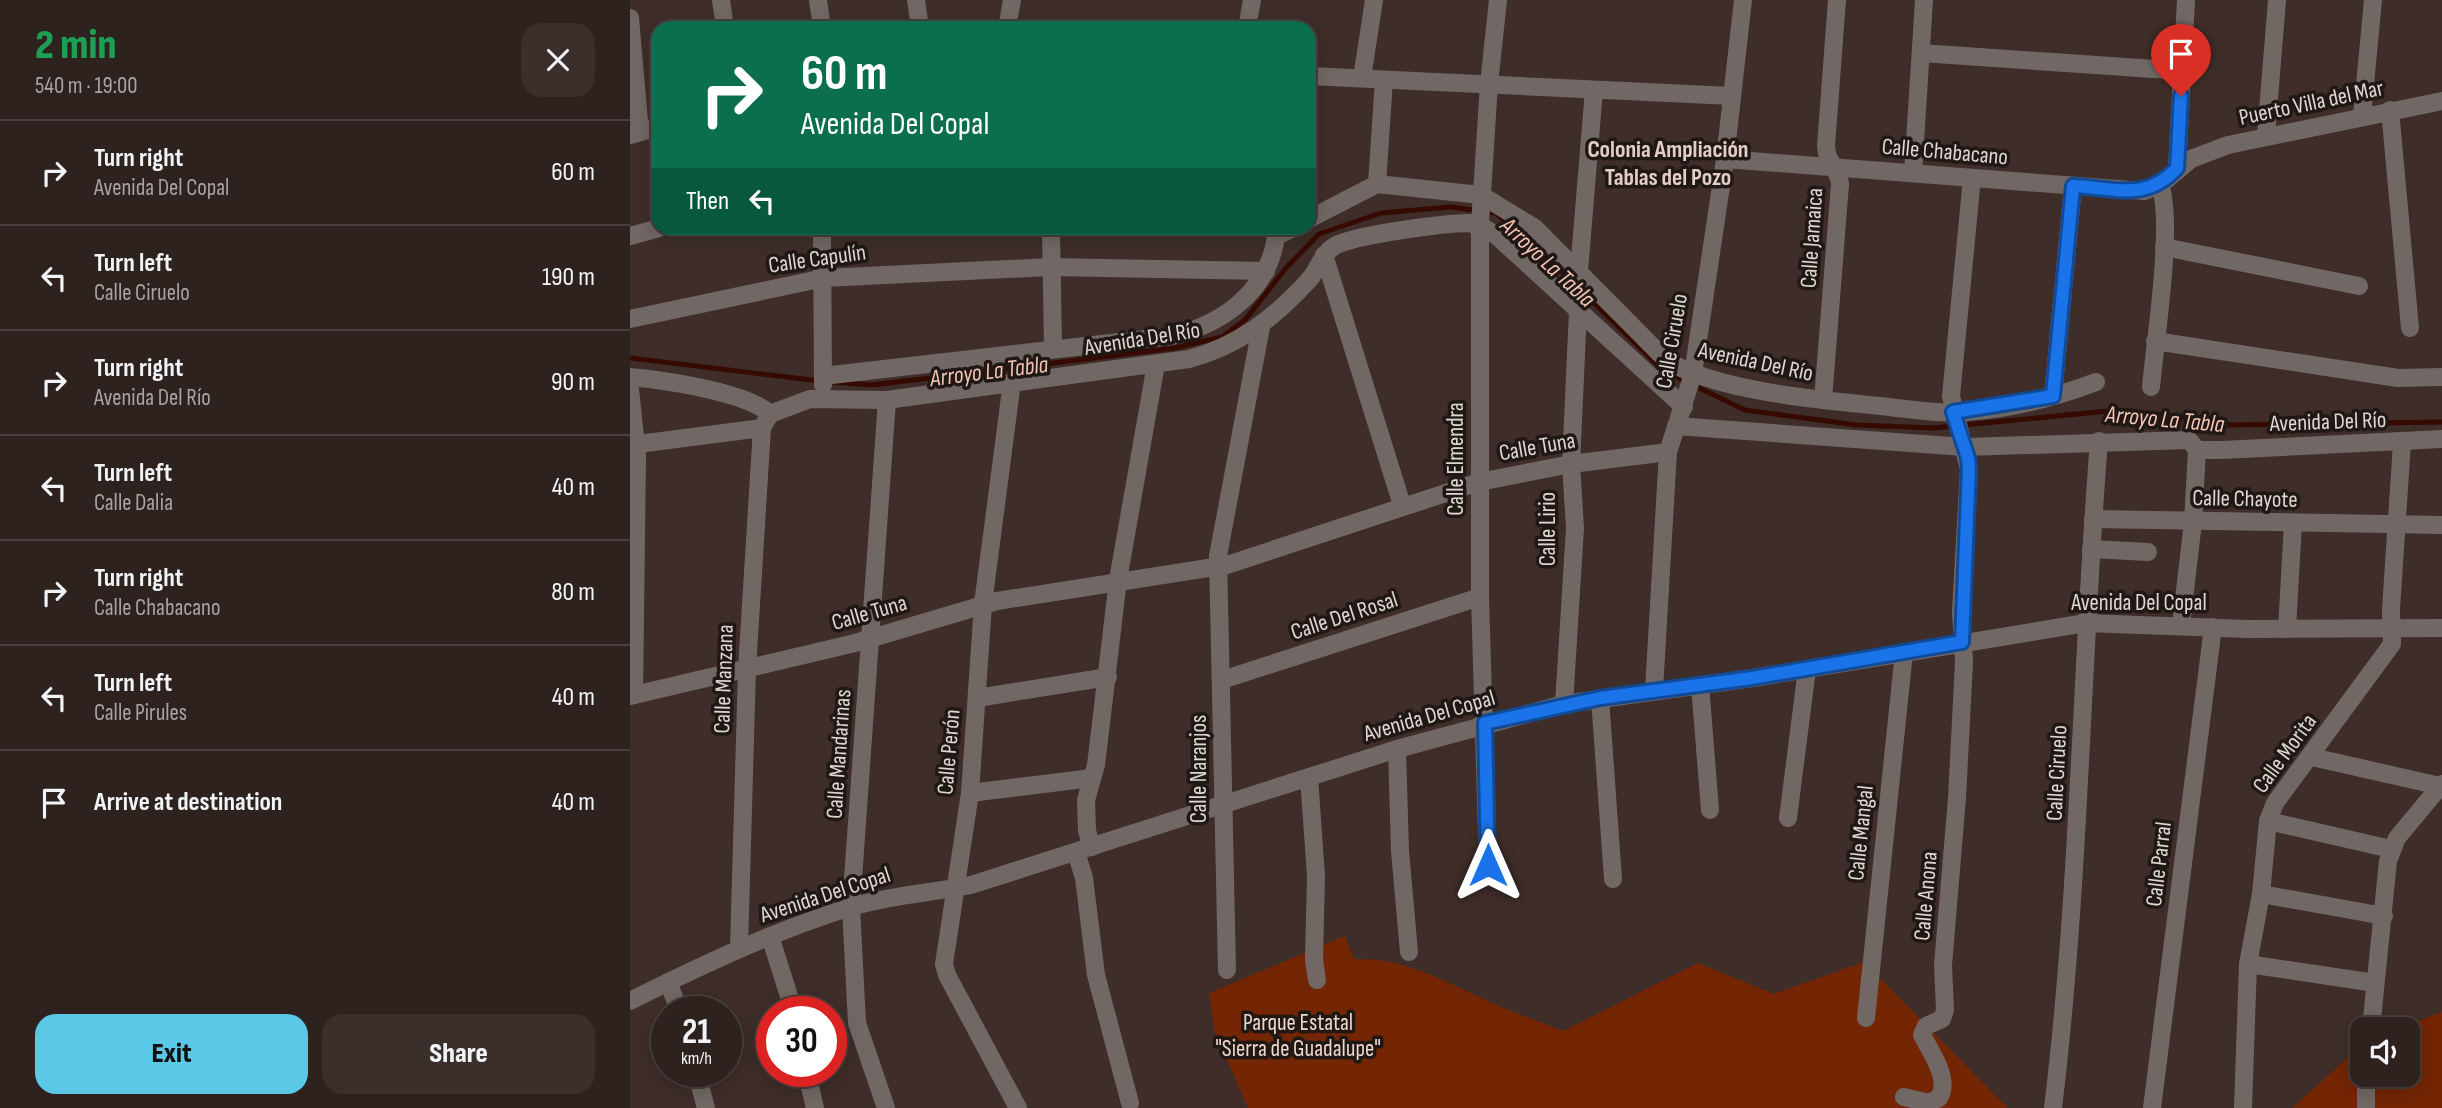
<!DOCTYPE html>
<meta charset="utf-8">
<style>
body{margin:0;font-family:"Sofia Sans Condensed",sans-serif;background:#3a2f2b;color:#f1f3f6;height:100vh;display:flex;flex-direction:column;font-size:26px;white-space:nowrap}
*{box-sizing:border-box;margin:0}
p{font-size:23px;color:#a7a4a4}
.icon{flex:none;width:38px;height:38px;fill:none;stroke:currentColor;stroke-width:2;stroke-linecap:round;stroke-linejoin:round}
.map{position:relative;flex:1;overflow:hidden}
.panel{display:flex;flex-direction:column;background:#2e221e;width:630px}
.panel>*{flex:none}
.banner{position:absolute;left:21px;top:21px;width:665px;height:214px;border-radius:21px;box-shadow:0 4px 18px #0003,0 0 0 2px #493f3c;background:#0b6e4f;color:#fff;overflow:hidden}
.fabs{position:absolute;left:1720px;top:1017px;display:grid;gap:14px}
.fabs a{display:grid;place-items:center;width:70px;height:70px;border-radius:14px;background:#2e221e;box-shadow:0 4px 18px #0003,0 0 0 2px #493f3c;font-size:35px}
.speed{position:absolute;left:21px;top:996px;display:flex;gap:14px;font-size:35px;font-weight:700;text-align:center}
.speed>*{display:grid;place-content:center;width:91px;height:91px;border-radius:50%;background:#2e221e;box-shadow:0 4px 18px #0003,0 0 0 2px #493f3c;line-height:1}
.speed small{font-size:18px;font-weight:400}
.speed .limit{border:10px solid #d22;background:#fff;color:#111}
.pin{position:absolute;display:grid;place-items:center;width:60px;height:60px;color:#fff;margin:-72px -30px;border-radius:50% 50% 50% 0;rotate:-45deg;box-shadow:0 0 7px #0007}
.pin .icon{rotate:45deg}
.me{position:absolute;width:77px;margin:-38px;rotate:0deg;stroke-linejoin:round;filter:drop-shadow(0 0 5px #0008)}
.turn{display:flex;align-items:center;gap:24px;height:147px;padding:0 35px;font-size:32px}
.turn .icon{width:91px;height:91px;stroke-width:2.5}
.turn b{display:block;font-size:49px;line-height:60px}
.then{display:flex;align-items:center;height:66px;padding:0 35px;background:#0003;gap:14px;font-size:26px}
.round{display:grid;place-items:center;flex:none;width:74px;height:74px;border-radius:21px;background:#3a2f2b}
.head{display:flex;align-items:center;justify-content:space-between;height:119px;padding:0 35px}
h1{font-size:42px;font-weight:800;line-height:52px;color:#1e9e55}
.primary-button{display:flex;gap:14px;margin-top:auto;padding:14px 35px}
.primary-button a{flex:1;height:80px;border-radius:21px;background:#5bc8e7;color:#111;font-size:28px;font-weight:800;line-height:80px;text-align:center}
.primary-button a+a{background:#3a2f2b;color:#f1f3f6}
ul{padding:0;list-style:none}
li{display:flex;align-items:center;gap:21px;height:105px;padding:0 35px;border-top:2px solid #493f3c}
li div{flex:1}
li b{display:block;font-size:26px}
li em{font-style:normal}
main{display:flex;flex:1;min-height:0}
.map>svg:first-child{display:block}
.green{fill:#732504}
.lines{fill:none;stroke-linecap:round;stroke-linejoin:round}
.stream{stroke:#360a00;stroke-width:5}
.minor{stroke:#716865;stroke-width:18}
.route-casing{stroke:#114b97;stroke-width:18}
.route{stroke:#1a73e8;stroke-width:12}
.labels{text-anchor:middle;stroke-width:7;stroke-linejoin:round;paint-order:stroke}
.street-label{font-size:23px;fill:#e0d5d1;stroke:#1f1815}
.park-label{font-size:23px;fill:#f0d6ce;stroke:#1f1815}
.neighbourhood-label{font-size:24px;font-weight:bold;fill:#e3cdc6;stroke:#1f1815}
.water-label{font-size:24px;font-style:italic;fill:#f6c4b3;stroke:#1f1815}
</style>
<main>
<section class="panel">
<div class="head"><div><h1>2 min</h1><p>540 m · 19:00</p></div><a class="round"><svg class="icon" aria-label="close" viewBox="0 0 24 24"><path d="M6 6l12 12M18 6L6 18"/></svg></a></div>
<ul>
<li><svg class="icon" aria-label="right" viewBox="0 0 24 24"><path d="M7 20v-9h11M14 6l5 5-5 5"/></svg><div><b>Turn right</b><p>Avenida Del Copal</p></div><em>60 m</em></li>
<li><svg class="icon" aria-label="left" viewBox="0 0 24 24"><path d="M17 20v-9H6M10 6l-5 5 5 5"/></svg><div><b>Turn left</b><p>Calle Ciruelo</p></div><em>190 m</em></li>
<li><svg class="icon" aria-label="right" viewBox="0 0 24 24"><path d="M7 20v-9h11M14 6l5 5-5 5"/></svg><div><b>Turn right</b><p>Avenida Del Río</p></div><em>90 m</em></li>
<li><svg class="icon" aria-label="left" viewBox="0 0 24 24"><path d="M17 20v-9H6M10 6l-5 5 5 5"/></svg><div><b>Turn left</b><p>Calle Dalia</p></div><em>40 m</em></li>
<li><svg class="icon" aria-label="right" viewBox="0 0 24 24"><path d="M7 20v-9h11M14 6l5 5-5 5"/></svg><div><b>Turn right</b><p>Calle Chabacano</p></div><em>80 m</em></li>
<li><svg class="icon" aria-label="left" viewBox="0 0 24 24"><path d="M17 20v-9H6M10 6l-5 5 5 5"/></svg><div><b>Turn left</b><p>Calle Pirules</p></div><em>40 m</em></li>
<li><svg class="icon" aria-label="arrive" viewBox="0 0 24 24"><path d="M6 21V4h12l-3 4 3 4H6"/></svg><div><b>Arrive at destination</b></div><em>40 m</em></li>
</ul>
<div class="primary-button"><a>Exit</a><a>Share</a></div>
</section>
<div class="map">
<svg width="1812" height="1108" viewBox="0 0 1812 1108">
<rect width="100%" height="100%" fill="#3e2d28"/>
<g class="green">
<path d="M715,936L724,959C777,958 816,982 862,1003C886,1013 910,1022 933,1031L1068,963L1144,994L1234,962L1378,1108H618L584,1030L579,993Z"/>
<polygon points="1812,1012 1812,1108 1662,1108 1732,1045 1732,1074 1778,1074 1778,1029 1767,1029"/>
</g>
<g class="lines">
<g class="stream">
<polyline points="0,358 190,381"/>
<polyline points="204,382 241,385 343,373 544,348 592,337 615,320 656,268 689,234 751,213 821,207 866,213 923,263 1034,371 1115,410 1227,425 1303,428 1488,410 1554,417 1595,425 1812,422"/>
</g>
<g class="minor">
<polyline points="91,0 95,28"/>
<polyline points="188,0 192,28"/>
<polyline points="286,0 290,28"/>
<polyline points="0,18 10,132"/>
<polyline points="377,28 382,0"/>
<polyline points="617,28 622,0"/>
<polyline points="1291,53 1553,71"/>
<polyline points="679,76 1102,96"/>
<polyline points="732,78 744,0"/>
<polyline points="1760,110 1780,328"/>
<polyline points="1732,116 1743,0"/>
<polyline points="0,135 28,127"/>
<polyline points="1636,135 1647,0"/>
<polyline points="1095,159 1514,191 1530,185 1561,159 1598,145 1812,101"/>
<polyline points="1547,168 1556,0"/>
<polyline points="1283,173 1294,0"/>
<polyline points="747,184 754,80"/>
<path d="M679,219L747,184L851,195L905,228L1036,360C1086,391 1190,400 1250,406C1278,409 1307,414 1336,412C1379,409 1426,397 1466,382"/>
<polyline points="192,228 193,385"/>
<polyline points="421,228 423,348"/>
<polyline points="0,236 29,228"/>
<polyline points="1534,247 1729,286"/>
<polyline points="694,255 772,505"/>
<polyline points="949,271 964,90"/>
<polyline points="0,319 194,278 420,267 636,271"/>
<polyline points="1525,341 1768,378 1812,377"/>
<path d="M193,376L542,336C593,324 639,291 646,236L663,228"/>
<path d="M0,377C33,380 117,392 140,414L180,399L257,400L559,359C608,346 644,318 678,281C688,271 691,255 703,247C721,235 816,223 840,223L858,230L868,237L1054,407"/>
<polyline points="382,382 353,604 340,793 314,964 317,975 388,1108"/>
<path d="M1521,387C1525,342 1544,223 1530,185"/>
<polyline points="0,389 7,456 4,695"/>
<polyline points="1423,396 1443,186"/>
<path d="M1193,400L1210,184C1209,169 1196,162 1196,146L1207,0"/>
<polyline points="1046,426 1335,447 1559,440 1567,450 1592,450 1812,439"/>
<polyline points="0,445 132,428"/>
<polyline points="1463,519 1812,525"/>
<polyline points="1461,549 1518,552"/>
<polyline points="1551,625 1563,522 1567,450"/>
<polyline points="1657,629 1663,523"/>
<polyline points="592,680 850,597"/>
<polyline points="1070,685 1080,810"/>
<polyline points="1024,690 1038,452 1063,374 1095,159 1113,0"/>
<polyline points="0,696 225,643 367,601 597,565 849,482 941,464 1038,452"/>
<polyline points="347,698 478,677"/>
<polyline points="970,698 983,879"/>
<polyline points="934,704 945,528 941,464 948,311"/>
<polyline points="767,749 770,851 779,952"/>
<polyline points="1682,757 1810,786"/>
<polyline points="679,777 686,876 684,960 687,980"/>
<polyline points="340,793 462,778"/>
<polyline points="1158,818 1177,669"/>
<polyline points="1638,821 1761,849"/>
<polyline points="462,847 457,831 456,800 466,765 488,580 526,364"/>
<polyline points="446,852 454,878 466,975 500,1103"/>
<polyline points="858,865 850,597 850,224 859,84 868,0"/>
<polyline points="1631,894 1754,916"/>
<polyline points="140,936 164,1012"/>
<polyline points="109,948 117,669 132,428 140,414"/>
<polyline points="1618,964 1745,983"/>
<polyline points="597,970 588,556 631,327"/>
<polyline points="38,982 50,1012"/>
<path d="M0,1001C72,965 144,931 221,907C260,895 301,893 341,885L767,749L934,704L1123,678L1456,623L1618,629L1812,628"/>
<polyline points="1236,1018 1274,652"/>
<polyline points="1741,1029 1758,861 1767,838 1812,784"/>
<polyline points="66,1071 76,1108"/>
<polyline points="176,1071 185,1108"/>
<path d="M1274,1097L1299,1103L1309,1098C1321,1079 1300,1051 1292,1035L1296,1026L1312,1019L1315,1010L1313,965L1327,798L1334,662L1331,612L1339,469L1321,396L1342,178"/>
<polyline points="256,1108 227,1023 221,907 257,400"/>
<path d="M1423,1108C1450,886 1451,663 1469,441"/>
<polyline points="1522,1108 1583,627"/>
<polyline points="1613,1108 1618,964 1631,894 1638,821 1645,803 1762,644 1761,609 1772,443"/>
<polyline points="1736,1108 1736,1074"/>
</g>
</g>
<g class="lines">
<g class="route-casing">
<path id="route" d="M858,865L855,723L970,698L1122,678L1332,642L1339,469L1338,458L1323,412L1423,396L1443,186C1485,188 1516,202 1547,168L1551,96"/>
</g>
<use href="#route" class="route"/>
</g>
<g class="labels">
<g class="street-label">
<text transform="translate(1681 102) rotate(-12)" y="8">Puerto Villa del Mar</text>
<text transform="translate(1315 151) rotate(5)" y="8">Calle Chabacano</text>
<text transform="translate(1181 238) rotate(-86)" y="8">Calle Jamaica</text>
<text transform="translate(187 258) rotate(-8)" y="8">Calle Capulín</text>
<text transform="translate(512 338) rotate(-9)" y="8">Avenida Del Río</text>
<text transform="translate(1041 341) rotate(-80)" y="8">Calle Ciruelo</text>
<text transform="translate(1126 361) rotate(12)" y="8">Avenida Del Río</text>
<text transform="translate(1698 421) rotate(-2)" y="8">Avenida Del Río</text>
<text transform="translate(907 446) rotate(-10)" y="8">Calle Tuna</text>
<text transform="translate(825 459) rotate(-90)" y="8">Calle Elmendra</text>
<text transform="translate(1615 498) rotate(1)" y="8">Calle Chayote</text>
<text transform="translate(917 529) rotate(-90)" y="8">Calle Lirio</text>
<text x="1509" y="610">Avenida Del Copal</text>
<text transform="translate(239 612) rotate(-16)" y="8">Calle Tuna</text>
<text transform="translate(714 615) rotate(-18)" y="8">Calle Del Rosal</text>
<text transform="translate(93 679) rotate(-88)" y="8">Calle Manzana</text>
<text transform="translate(799 715) rotate(-16)" y="8">Avenida Del Copal</text>
<text transform="translate(318 752) rotate(-85)" y="8">Calle Perón</text>
<text transform="translate(1654 753) rotate(-54)" y="8">Calle Morita</text>
<text transform="translate(208 754) rotate(-86)" y="8">Calle Mandarinas</text>
<text transform="translate(568 769) rotate(-90)" y="8">Calle Naranjos</text>
<text transform="translate(1426 773) rotate(-87)" y="8">Calle Ciruelo</text>
<text transform="translate(1230 833) rotate(-84)" y="8">Calle Mangal</text>
<text transform="translate(1528 864) rotate(-83)" y="8">Calle Parral</text>
<text transform="translate(195 894) rotate(-18)" y="8">Avenida Del Copal</text>
<text transform="translate(1295 896) rotate(-85)" y="8">Calle Anona</text>
</g>
<g class="park-label">
<text x="668" y="1030">Parque Estatal<tspan x="668" dy="26">"Sierra de Guadalupe"</tspan></text>
</g>
<g class="neighbourhood-label">
<text x="1038" y="157">Colonia Ampliación<tspan x="1038" dy="28">Tablas del Pozo</tspan></text>
</g>
<g class="water-label">
<text transform="translate(918 262) rotate(43)" y="8">Arroyo La Tabla</text>
<text transform="translate(359 371) rotate(-7)" y="8">Arroyo La Tabla</text>
<text transform="translate(1535 419) rotate(5)" y="8">Arroyo La Tabla</text>
</g>
</g>
</svg>
<div class="fabs">
<a><svg class="icon" aria-label="sound" viewBox="0 0 24 24"><path d="M4 9h4l5-4v14l-5-4H4zM17 9q2 3 0 6"/></svg></a>
</div>
<div class="speed"><div>21<small>km/h</small></div><div class="limit">30</div></div>
<div class="pin" style="left:1551px;top:96px;background:#d93025"><svg class="icon" aria-label="arrive" viewBox="0 0 24 24"><path d="M6 21V4h12l-3 4 3 4H6"/></svg></div>
<svg class="me" style="left:858px;top:865px" viewBox="-20 -20 40 40"><path d="M0-17L14 15 0 8-14 15z" fill="#1a73e8" stroke="#fff" stroke-width="4"/></svg>
<div class="banner">
<div class="turn"><svg class="icon" aria-label="right" viewBox="0 0 24 24"><path d="M7 20v-9h11M14 6l5 5-5 5"/></svg><div><b>60 m</b>Avenida Del Copal</div></div>
<div class="then">Then<svg class="icon" aria-label="left" viewBox="0 0 24 24"><path d="M17 20v-9H6M10 6l-5 5 5 5"/></svg></div>
</div>
</div>
</main>
